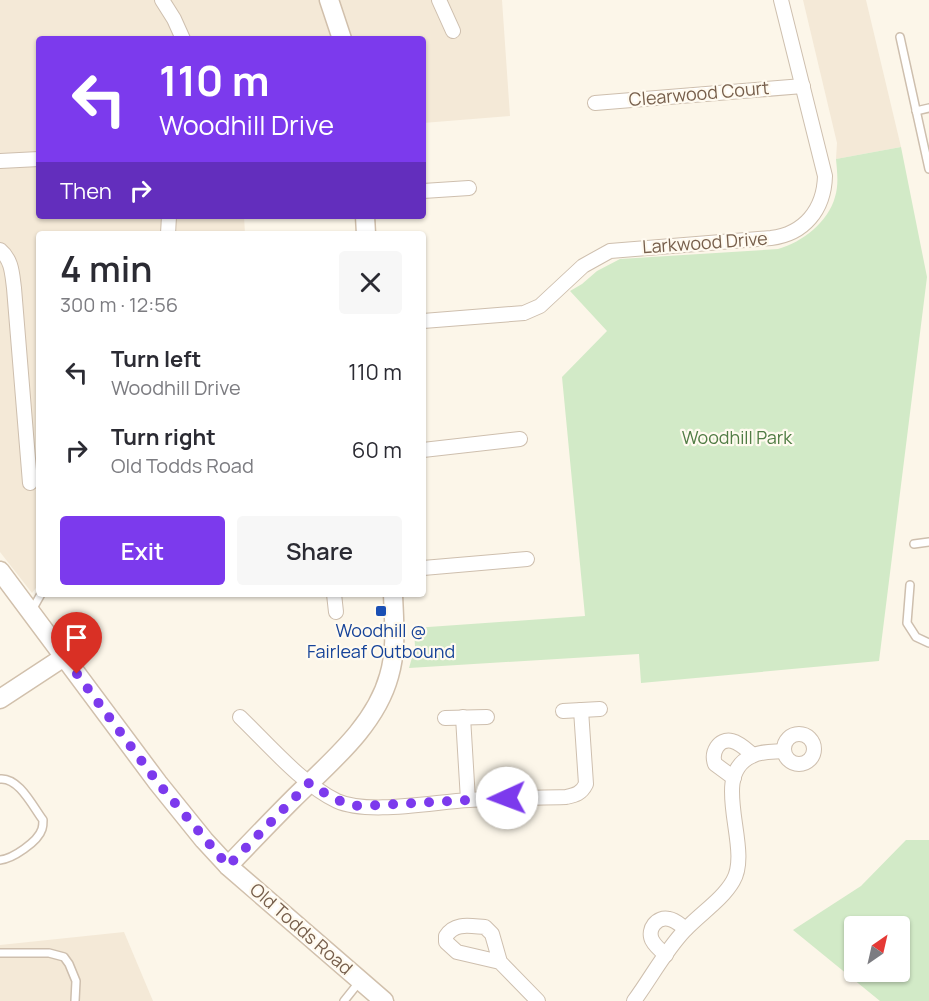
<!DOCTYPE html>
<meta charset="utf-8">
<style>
body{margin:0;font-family:Manrope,sans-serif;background:#f7f7f7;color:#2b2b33;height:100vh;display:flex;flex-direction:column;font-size:22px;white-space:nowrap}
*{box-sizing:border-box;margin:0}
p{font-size:20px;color:#7c7c81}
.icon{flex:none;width:33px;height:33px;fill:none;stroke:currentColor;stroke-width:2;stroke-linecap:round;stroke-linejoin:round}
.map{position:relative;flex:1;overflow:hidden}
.drawer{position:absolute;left:36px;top:231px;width:390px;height:366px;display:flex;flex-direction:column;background:#fff;border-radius:6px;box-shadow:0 2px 4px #0004}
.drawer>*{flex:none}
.guide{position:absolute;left:36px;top:36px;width:390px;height:183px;border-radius:6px;box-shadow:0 2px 4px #0004;background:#7c3aed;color:#fff;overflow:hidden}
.needle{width:39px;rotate:34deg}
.fabs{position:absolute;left:844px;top:916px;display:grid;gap:12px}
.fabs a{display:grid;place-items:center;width:66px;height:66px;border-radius:6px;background:#fff;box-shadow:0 2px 4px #0004;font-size:30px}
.pin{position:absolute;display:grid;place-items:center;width:51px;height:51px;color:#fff;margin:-62px -26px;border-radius:50% 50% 50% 0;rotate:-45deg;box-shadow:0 0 6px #0007}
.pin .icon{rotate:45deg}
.me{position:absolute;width:66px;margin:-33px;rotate:268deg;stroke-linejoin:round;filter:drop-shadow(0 0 4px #0008)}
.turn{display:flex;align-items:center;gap:21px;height:126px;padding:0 24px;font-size:27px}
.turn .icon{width:78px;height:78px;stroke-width:2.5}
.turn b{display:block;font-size:42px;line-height:51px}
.then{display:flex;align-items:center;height:57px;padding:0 24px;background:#0003;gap:12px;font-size:22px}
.round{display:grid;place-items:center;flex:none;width:63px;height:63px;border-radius:6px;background:#f7f7f7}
.headline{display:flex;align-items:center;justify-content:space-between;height:102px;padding:0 24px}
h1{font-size:36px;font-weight:600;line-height:45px}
.action{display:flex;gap:12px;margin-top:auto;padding:12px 24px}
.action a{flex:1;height:69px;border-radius:6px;background:#7c3aed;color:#fff;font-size:24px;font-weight:600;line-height:69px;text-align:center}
.action a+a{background:#f7f7f7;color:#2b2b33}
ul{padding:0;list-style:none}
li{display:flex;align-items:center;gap:18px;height:78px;padding:0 24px}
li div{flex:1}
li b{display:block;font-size:22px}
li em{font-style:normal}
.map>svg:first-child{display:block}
.residential{fill:#f4e9d7}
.green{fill:#d2eac7;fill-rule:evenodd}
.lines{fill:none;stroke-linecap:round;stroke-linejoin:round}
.lane-casing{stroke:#cebfae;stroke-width:10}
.street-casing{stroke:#cebfae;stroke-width:16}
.secondary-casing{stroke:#d1c0ac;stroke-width:21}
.lane{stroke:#fff;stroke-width:7}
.street{stroke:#fff;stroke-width:14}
.secondary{stroke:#fff;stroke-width:18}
.route{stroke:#7c3aed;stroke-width:10;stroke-dasharray:0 18}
.transit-dot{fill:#1a4fb4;stroke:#fffaef;stroke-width:2}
.labels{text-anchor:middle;stroke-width:4.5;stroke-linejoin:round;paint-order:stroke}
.street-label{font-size:18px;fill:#775f4c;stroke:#fffaef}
.park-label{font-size:18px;fill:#507c44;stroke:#fffaef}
.transit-label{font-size:18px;fill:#164399;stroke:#fffaef}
</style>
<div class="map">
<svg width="929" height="1001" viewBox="0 0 929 1001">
<rect width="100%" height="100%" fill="#fcf6e9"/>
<g class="residential">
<polygon points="0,0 502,0 510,116 423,123 423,39 39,39 39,216 244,216 245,234 39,234 39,584 32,593 0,552"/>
<polygon points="803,0 866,0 901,147 836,159 837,143"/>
<polygon points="124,932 153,1001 0,1001 0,945"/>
</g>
<g class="green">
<path d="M901,147L927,277L879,661L641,683L639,654L409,668L415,647L414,628L585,616L562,377L607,331L570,291L582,284L597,271L620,259L778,249C803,242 828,222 835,197C839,184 837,171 836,159Z"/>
<path d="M906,840H929V1001H880L793,930L861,886ZM855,927H900V972H855Z"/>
</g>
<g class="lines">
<g class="lane-casing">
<g id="lane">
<polyline points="900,37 929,169"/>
<polyline points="916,111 929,108"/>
<polyline points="914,544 929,542"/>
<polyline points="910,585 907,623 916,637 929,643"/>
<polyline points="32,610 41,594"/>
<path d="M0,779C19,777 33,807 43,820C43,823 43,826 42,829C38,842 12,859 0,860"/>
<polyline points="0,953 49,953 64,957 69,964 76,981 75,1001"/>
<polyline points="344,1001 360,981"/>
</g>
</g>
<g class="street-casing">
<g id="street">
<polyline points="162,0 174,19 183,39"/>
<polyline points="439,0 453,31"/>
<polyline points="595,103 803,86"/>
<polyline points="0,161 39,159"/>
<polyline points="423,191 469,188"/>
<polyline points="168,234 169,216"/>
<path d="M0,250C12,260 12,273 14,288L30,483"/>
<path d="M423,321L524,313L540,306L583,266L610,251L771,238C804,234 824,210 825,176L781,0"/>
<polyline points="423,450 520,439"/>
<polyline points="423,568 527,559"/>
<polyline points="334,594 336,612"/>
<polyline points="563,711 600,709"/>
<path d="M240,717C267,743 303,785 337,801C368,815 433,802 469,800C501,798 533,798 566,797C575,795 581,794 586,784L581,710"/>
<polyline points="463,717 468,800"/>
<polyline points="445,718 487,717"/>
<circle cx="799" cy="749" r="15"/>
<path d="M734,778L715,764C711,753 718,738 732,741C740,743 747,750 753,755"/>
<path d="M666,955C661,951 655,946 652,940C647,929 657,916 669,919C676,920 681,926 686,929"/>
<path d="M500,962L457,952L446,942V936C455,922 470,926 485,927L492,934L500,962L538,1001"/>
<path d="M634,1001C651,978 665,951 685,930C701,913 722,900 733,881C753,848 708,775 752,756C761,751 773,752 784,751"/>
</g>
</g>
<g class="secondary-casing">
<g id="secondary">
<polyline points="329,0 342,39"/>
<polyline points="365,216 366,234"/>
<polyline points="0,571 158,783 204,840 228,866 384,1001"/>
<polyline points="0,699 64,657"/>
<path d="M228,866C249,844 270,822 292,800C328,764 375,727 389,676C397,649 394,622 393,594"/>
</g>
</g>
<use href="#lane" class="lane"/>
<use href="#street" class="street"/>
<use href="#secondary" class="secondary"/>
</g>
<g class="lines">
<path class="route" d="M77,674L158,783L228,866L309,783C326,794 340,804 360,806L507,798"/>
</g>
<rect class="transit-dot" x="375" y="605" width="12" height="12" rx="3"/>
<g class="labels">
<g class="street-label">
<text transform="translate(699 94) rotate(-5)" y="6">Clearwood Court</text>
<text transform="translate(705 243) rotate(-4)" y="6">Larkwood Drive</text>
<text transform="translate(301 929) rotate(41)" y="6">Old Todds Road</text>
</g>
<g class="park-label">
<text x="737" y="444">Woodhill Park</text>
</g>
<g class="transit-label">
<text x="381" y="637">Woodhill @<tspan x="381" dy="21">Fairleaf Outbound</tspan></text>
</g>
</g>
</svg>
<div class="fabs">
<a><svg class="needle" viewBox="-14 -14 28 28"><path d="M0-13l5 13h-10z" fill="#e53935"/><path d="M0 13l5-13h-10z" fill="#7c7c81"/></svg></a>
</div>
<div class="pin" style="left:77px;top:674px;background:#d93025"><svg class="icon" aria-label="arrive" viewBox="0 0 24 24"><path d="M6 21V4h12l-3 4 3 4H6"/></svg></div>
<svg class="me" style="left:507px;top:798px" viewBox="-20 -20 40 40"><circle r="19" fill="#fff"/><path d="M0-13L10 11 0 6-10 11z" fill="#7c3aed"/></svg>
<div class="guide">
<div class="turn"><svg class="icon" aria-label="left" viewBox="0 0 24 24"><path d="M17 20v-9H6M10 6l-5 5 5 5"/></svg><div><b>110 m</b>Woodhill Drive</div></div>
<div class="then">Then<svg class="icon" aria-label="right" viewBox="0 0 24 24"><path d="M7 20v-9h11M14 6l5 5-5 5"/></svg></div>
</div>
<section class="drawer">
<div class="headline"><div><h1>4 min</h1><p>300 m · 12:56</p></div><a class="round"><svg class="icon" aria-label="close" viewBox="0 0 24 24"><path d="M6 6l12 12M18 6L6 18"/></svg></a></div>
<ul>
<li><svg class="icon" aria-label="left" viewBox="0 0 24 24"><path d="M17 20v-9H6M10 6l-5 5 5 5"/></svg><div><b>Turn left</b><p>Woodhill Drive</p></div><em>110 m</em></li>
<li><svg class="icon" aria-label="right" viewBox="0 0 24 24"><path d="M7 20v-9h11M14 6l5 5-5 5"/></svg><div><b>Turn right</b><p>Old Todds Road</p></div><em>60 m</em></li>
</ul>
<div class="action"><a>Exit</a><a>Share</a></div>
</section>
</div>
